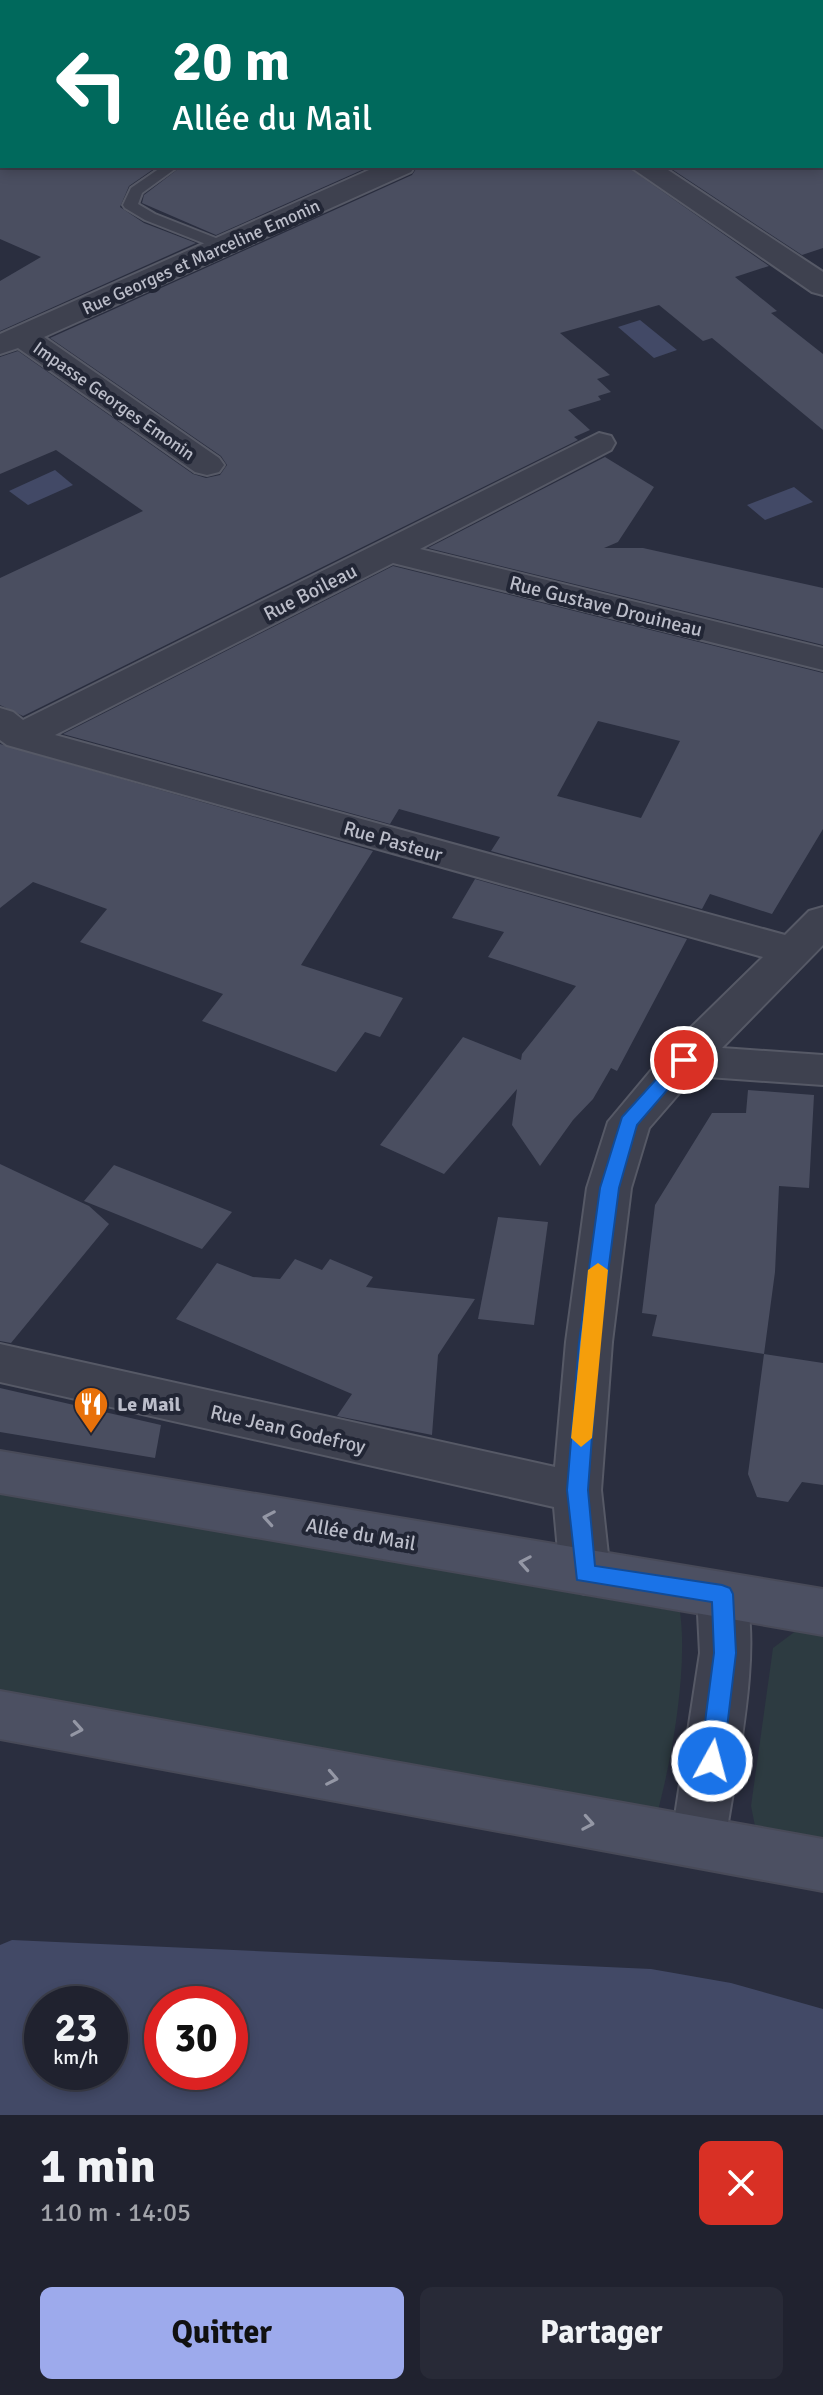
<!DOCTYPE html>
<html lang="fr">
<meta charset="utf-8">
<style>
body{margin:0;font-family:Signika,sans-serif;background:#282a37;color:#f1f3f6;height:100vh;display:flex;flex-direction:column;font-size:30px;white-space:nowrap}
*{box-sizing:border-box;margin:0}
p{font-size:26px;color:#a2a4aa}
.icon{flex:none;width:44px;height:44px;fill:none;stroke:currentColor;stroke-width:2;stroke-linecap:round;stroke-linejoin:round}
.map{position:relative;height:2115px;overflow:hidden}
.drawer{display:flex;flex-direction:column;background:#20222f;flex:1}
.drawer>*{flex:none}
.guide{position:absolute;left:0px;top:0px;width:824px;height:168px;box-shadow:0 4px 12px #0003,0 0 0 2px #3d3f4b;background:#00695c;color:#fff;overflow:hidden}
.speed{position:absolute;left:24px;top:1986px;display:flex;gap:16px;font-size:40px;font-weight:700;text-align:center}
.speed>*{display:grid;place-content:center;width:104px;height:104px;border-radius:50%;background:#20222f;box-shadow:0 4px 12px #0003,0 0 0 2px #3d3f4b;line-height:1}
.speed small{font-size:20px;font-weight:400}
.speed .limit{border:12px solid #d22;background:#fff;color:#111}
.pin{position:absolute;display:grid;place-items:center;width:68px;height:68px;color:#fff;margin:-34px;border:4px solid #fff;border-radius:50%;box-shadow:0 2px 8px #0007}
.me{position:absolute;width:88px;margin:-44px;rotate:7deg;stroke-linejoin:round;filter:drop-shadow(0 0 6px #0008)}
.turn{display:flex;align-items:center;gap:28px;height:168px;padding:0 40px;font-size:36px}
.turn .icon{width:104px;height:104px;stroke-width:2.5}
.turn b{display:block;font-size:56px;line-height:68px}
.round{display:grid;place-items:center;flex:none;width:84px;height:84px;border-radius:12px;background:#282a37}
.headline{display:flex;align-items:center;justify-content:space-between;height:136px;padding:0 40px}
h1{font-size:48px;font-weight:800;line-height:60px}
.cta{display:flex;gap:16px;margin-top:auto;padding:16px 40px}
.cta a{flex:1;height:92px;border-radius:12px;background:#9daaec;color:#111;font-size:32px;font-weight:800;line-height:92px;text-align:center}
.cta a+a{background:#282a37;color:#f1f3f6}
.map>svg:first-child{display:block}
.green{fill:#2d3b41}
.water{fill:#424966;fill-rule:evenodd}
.building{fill:#4a4e60;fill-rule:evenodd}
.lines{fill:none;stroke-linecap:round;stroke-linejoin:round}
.lane-casing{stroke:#565966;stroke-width:4}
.street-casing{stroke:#565966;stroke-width:4}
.secondary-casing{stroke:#484a58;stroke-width:4}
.lane{fill:#3e414f;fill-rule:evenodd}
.street{fill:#3e414f;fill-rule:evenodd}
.secondary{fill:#4c5062;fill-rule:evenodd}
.oneway{stroke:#9497a5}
.route{fill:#1a73e8;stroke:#114b97;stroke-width:2}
.slow{fill:#f59e0b}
.labels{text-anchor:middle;stroke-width:8;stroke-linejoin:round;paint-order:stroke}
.far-street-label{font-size:18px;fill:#bbbdc9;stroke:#222635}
.street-label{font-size:20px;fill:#bbbdc9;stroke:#222635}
.poi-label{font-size:20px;font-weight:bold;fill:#bbbdc9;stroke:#222635;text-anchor:start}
</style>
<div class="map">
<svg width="823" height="2115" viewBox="0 0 823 2115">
<rect width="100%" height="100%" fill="#2a2e3f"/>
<g class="green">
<path d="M0,1493L680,1612C688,1668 672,1759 657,1814L0,1693Z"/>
<polygon points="797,1630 823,1634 823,1843 756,1831 751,1806 773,1648"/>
</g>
<g class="water">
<polygon points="640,320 677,350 654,358 618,327"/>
<polygon points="55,470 73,485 28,505 9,491"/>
<polygon points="794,487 813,502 765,520 747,505"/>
<path d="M12,1940L651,1969L731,1983L823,2009V2115H0V1945ZM42,2004H110V2072H42ZM162,2004H230V2072H162Z"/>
</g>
<g class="building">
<polygon points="0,166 158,166 129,186 120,207 144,223 196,243 0,331 0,281 41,257 0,239"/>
<polygon points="182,166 371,166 216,235 142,203 144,195"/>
<polygon points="418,166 626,166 769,266 735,277 777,311 771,313 823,354 823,430 712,338 703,341 659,305 560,333 610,375 597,379 611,392 598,396 601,400 568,410 590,430 574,437 578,440 23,716 0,705 0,578 143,511 56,450 0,474 0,357 18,351 193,474 206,478 220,475 227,465 221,456 50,338 412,175"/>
<polygon points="667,166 823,166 823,248 802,255"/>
<polygon points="605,457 654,487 618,542 604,548 643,548 823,588 823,645 428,548"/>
<path d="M393,566L823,673V829L772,914L710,894L702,909L491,851L500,837L399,809L390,824L63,734ZM598,721L680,741L641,818L557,796Z"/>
<polygon points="0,744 373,851 301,965 403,998 380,1037 365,1032 336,1072 202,1021 223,994 80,942 107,909 33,882 0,908"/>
<polygon points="475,879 687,939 617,1071 611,1068 593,1099 573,1120 540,1166 512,1125 517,1089 444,1174 380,1145 463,1037 521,1060 522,1054 576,986 488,957 504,932 452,918"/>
<polygon points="748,1090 814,1095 809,1188 779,1186 775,1272 764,1354 652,1336 657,1315 642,1313 655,1205 712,1113 746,1113"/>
<polygon points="0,1164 89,1206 109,1224 11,1343 0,1341"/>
<polygon points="114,1165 200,1199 232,1212 202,1249 84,1201"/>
<polygon points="498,1217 548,1222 534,1325 478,1319"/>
<polygon points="295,1259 322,1270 330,1259 373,1277 366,1287 475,1299 438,1355 432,1435 337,1416 352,1394 176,1319 217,1263 253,1277 280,1279"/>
<polygon points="764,1354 823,1363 823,1485 802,1482 788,1502 757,1497 748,1474"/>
<polygon points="0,1388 161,1425 155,1458 0,1432"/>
</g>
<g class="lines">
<g class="lane-casing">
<polygon id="lane" points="163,166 179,166 142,193 138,204 155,214 231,244 231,250 221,250 145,220 125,208 123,205 131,188"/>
</g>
<g class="street-casing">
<g id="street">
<polygon points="0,0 16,0 17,2 2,2 2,9"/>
<polygon points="378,166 415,166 411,172 44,337 219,458 224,465 219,472 207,475 195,472 18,348 0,354 0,334"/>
<polygon points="629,166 662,166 823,272 823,295 812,292"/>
<polygon points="599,433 611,436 615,443 611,450 420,549 823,648 823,670 393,563 55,735 785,935 809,911 823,907 823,945 722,1048 823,1055 823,1085 694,1076 649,1128 631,1188 612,1342 601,1490 610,1573 603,1588 585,1594 567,1588 560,1573 554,1507 0,1382 0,1344 555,1467 566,1342 587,1188 608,1122 669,1049 763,957 7,745 0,740 0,708 13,712 23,720"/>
<path d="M722,1573L740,1579C767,1635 734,1777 725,1842L717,1859L698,1867L679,1859L671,1842L700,1653L697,1594L704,1579Z"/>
</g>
</g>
<g class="secondary-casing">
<g id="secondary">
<polygon points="683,0 718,0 720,2 685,2"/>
<rect x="822" y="20" width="1" height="17"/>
<polygon points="2,73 2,92 0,93 0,74"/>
<polygon points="0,1451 823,1589 823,1635 0,1493"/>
<polygon points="0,1691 823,1839 823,1891 0,1739"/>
</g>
</g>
<use href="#lane" class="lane"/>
<use href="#street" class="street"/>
<use href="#secondary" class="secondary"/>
</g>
<defs><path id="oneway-chevron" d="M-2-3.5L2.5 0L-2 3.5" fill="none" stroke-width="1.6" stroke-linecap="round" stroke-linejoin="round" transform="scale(2)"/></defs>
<g class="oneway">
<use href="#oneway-chevron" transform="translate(269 1518) rotate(-170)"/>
<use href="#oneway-chevron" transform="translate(525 1563) rotate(-170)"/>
<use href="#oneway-chevron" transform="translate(77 1729) rotate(10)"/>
<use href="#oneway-chevron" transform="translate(332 1778) rotate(11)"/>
<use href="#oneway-chevron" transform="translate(588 1823) rotate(10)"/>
</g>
<polygon class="route" points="684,1053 693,1060 637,1125 619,1188 599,1342 588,1490 595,1566 722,1585 730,1588 733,1594 736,1653 723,1761 720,1768 712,1771 704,1768 700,1761 714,1653 712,1602 577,1580 567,1490 579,1342 600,1188 622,1117 678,1055"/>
<polygon class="slow" points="598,1263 608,1270 592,1438 581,1447 571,1438 588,1270"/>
<defs>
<g id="restaurant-pin" transform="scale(1.8)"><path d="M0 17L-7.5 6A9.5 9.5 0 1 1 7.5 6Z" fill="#e8710a" stroke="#222635"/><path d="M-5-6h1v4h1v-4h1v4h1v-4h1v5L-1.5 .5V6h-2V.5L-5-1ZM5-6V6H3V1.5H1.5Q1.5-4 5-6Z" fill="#fff"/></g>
</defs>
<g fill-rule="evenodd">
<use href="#restaurant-pin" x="91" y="1404"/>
</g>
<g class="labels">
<g class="far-street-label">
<text transform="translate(201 257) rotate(-24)" y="6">Rue Georges et Marceline Emonin</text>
<text transform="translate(114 401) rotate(35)" y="6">Impasse Georges Emonin</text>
</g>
<g class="street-label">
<text transform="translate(310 592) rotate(-27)" y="7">Rue Boileau</text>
<text transform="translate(606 606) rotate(14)" y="7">Rue Gustave Drouineau</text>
<text transform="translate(393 841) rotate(16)" y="7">Rue Pasteur</text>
<text transform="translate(288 1429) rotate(13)" y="7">Rue Jean Godefroy</text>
<text transform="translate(361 1534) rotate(10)" y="7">Allée du Mail</text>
</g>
<g class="poi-label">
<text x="117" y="1411">Le Mail</text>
</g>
</g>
</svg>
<div class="speed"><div>23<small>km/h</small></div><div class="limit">30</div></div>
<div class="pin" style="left:684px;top:1060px;background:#d93025"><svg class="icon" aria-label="arrive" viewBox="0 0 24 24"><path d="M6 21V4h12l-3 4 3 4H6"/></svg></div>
<svg class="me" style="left:712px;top:1761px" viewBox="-20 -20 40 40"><circle r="17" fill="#1a73e8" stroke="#fff" stroke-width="3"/><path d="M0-11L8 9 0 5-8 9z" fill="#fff"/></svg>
<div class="guide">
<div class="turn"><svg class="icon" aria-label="left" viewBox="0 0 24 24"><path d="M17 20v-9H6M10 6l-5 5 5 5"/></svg><div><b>20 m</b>Allée du Mail</div></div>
</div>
</div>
<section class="drawer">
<div class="headline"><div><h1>1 min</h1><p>110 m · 14:05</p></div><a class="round" style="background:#d93025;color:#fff"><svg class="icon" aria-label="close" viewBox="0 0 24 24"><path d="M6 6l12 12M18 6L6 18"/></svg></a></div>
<div class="cta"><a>Quitter</a><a>Partager</a></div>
</section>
